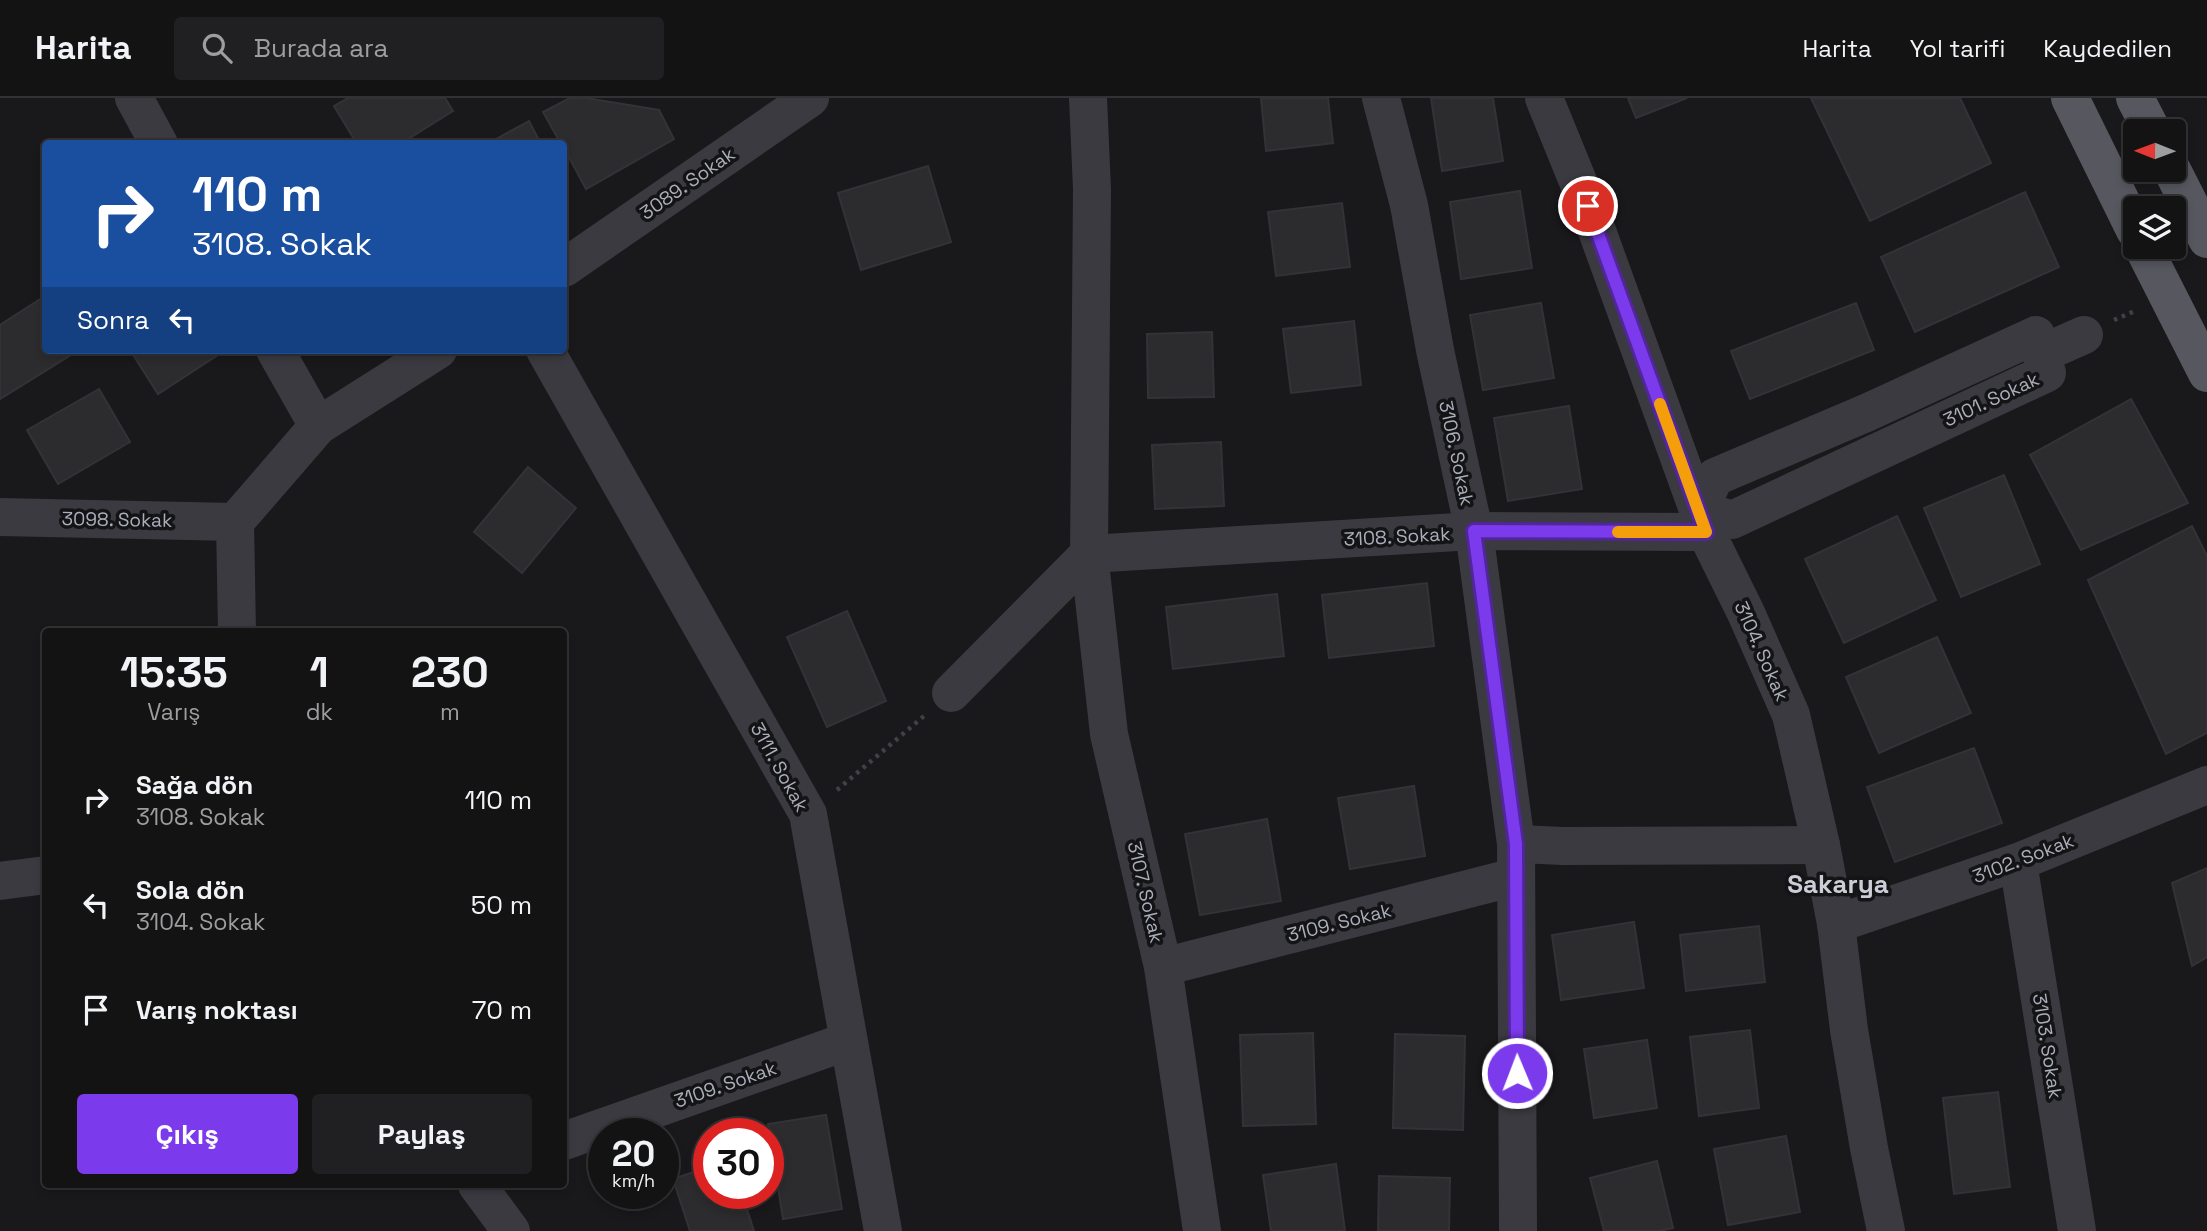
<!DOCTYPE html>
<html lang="tr">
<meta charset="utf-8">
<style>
body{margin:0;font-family:"Space Grotesk",sans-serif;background:#202022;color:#f1f3f6;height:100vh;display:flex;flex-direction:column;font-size:26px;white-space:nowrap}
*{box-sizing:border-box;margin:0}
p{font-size:23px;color:#9d9ea0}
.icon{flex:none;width:38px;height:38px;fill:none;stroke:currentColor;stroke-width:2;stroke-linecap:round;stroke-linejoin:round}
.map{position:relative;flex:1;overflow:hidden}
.sheet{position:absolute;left:42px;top:530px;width:525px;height:560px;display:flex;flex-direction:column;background:#131314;border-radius:7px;box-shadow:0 4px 10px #0003,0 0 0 2px #323234}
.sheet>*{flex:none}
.top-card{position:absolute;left:42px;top:42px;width:525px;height:214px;border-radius:7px;box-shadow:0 4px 10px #0003,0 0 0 2px #323234;background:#1a4fa0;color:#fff;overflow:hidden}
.needle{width:46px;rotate:271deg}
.controls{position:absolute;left:2123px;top:21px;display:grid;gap:14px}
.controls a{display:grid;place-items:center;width:63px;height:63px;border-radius:7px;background:#131314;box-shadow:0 4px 10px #0003,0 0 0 2px #323234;font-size:35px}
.speed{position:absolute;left:588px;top:1020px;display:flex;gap:14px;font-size:35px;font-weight:700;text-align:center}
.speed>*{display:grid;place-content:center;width:91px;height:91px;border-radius:50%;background:#131314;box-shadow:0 4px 10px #0003,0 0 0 2px #323234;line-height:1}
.speed small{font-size:18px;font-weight:400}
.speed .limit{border:10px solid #d22;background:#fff;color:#111}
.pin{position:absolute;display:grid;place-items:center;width:60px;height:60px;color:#fff;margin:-30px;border:4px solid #fff;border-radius:50%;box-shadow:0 2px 7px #0007}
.me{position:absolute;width:77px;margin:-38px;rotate:359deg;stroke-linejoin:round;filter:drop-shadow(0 0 5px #0008)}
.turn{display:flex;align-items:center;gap:24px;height:147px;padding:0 35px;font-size:32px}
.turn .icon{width:91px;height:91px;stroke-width:2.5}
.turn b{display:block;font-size:49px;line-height:60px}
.then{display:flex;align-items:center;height:66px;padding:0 35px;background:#0003;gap:14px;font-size:26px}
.eta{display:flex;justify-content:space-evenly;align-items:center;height:119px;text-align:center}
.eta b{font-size:42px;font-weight:700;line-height:49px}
.cta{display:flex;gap:14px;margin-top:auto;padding:14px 35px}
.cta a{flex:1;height:80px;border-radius:7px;background:#7c3aed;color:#fff;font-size:28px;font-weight:700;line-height:80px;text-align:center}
.cta a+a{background:#202022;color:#f1f3f6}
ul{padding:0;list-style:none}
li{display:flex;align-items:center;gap:21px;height:105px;padding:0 35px}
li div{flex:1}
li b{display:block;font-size:26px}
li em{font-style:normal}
header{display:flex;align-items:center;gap:42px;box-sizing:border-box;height:98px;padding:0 35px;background:#131314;border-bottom:2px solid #323234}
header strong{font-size:33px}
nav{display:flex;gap:38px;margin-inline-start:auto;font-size:24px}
.search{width:490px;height:63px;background:#202022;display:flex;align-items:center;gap:18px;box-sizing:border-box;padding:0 24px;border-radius:7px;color:#9d9ea0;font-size:26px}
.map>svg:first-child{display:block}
.building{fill:#2c2c2f;stroke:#333337;stroke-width:2}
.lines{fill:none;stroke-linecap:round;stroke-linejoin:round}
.path{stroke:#404147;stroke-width:4.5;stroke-dasharray:3.5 5;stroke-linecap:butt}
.minor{stroke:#3a3a40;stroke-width:38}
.major{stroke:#56575f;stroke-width:38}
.route-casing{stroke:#51269a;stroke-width:18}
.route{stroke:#7c3aed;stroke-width:12}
.slow{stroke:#f59e0b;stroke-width:12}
.labels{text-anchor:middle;stroke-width:7;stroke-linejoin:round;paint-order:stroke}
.street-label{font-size:19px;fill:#abaebb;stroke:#141416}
.district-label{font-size:26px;font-weight:bold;fill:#ccced7;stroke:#141416}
</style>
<header>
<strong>Harita</strong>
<div class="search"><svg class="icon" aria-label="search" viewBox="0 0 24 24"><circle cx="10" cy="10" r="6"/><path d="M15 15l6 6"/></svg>Burada ara</div>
<nav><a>Harita</a><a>Yol tarifi</a><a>Kaydedilen</a></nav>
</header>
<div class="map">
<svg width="2207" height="1133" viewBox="0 0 2207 1133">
<rect width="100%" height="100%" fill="#19191b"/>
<g class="building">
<polygon points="348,0 445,0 453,13 400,46 357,46 334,8"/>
<polygon points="570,0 586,0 659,12 674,41 586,91 564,50 564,46 561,46 543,14"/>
<polygon points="1261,0 1328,0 1333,45 1266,53"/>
<polygon points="1431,0 1493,0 1503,63 1442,73"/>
<polygon points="1628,0 1687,0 1636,20"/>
<polygon points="1811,0 1960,0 1991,65 1870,123"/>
<polygon points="529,23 541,46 487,46"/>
<polygon points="928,68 951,144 861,172 838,95"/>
<polygon points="1520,93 1532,170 1461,181 1450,104"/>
<polygon points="2025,94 2059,169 1915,234 1881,159"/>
<polygon points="1342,105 1350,169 1276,178 1268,114"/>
<polygon points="45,198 46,252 79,252 0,301 0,227"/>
<polygon points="1541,205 1554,280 1483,292 1470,217"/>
<polygon points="1856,205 1874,252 1750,301 1731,253"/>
<polygon points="1354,223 1361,287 1291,295 1283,231"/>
<polygon points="1212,234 1214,299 1148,300 1147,236"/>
<polygon points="130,252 219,252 221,255 158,296"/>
<polygon points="99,291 130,344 58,386 27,332"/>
<polygon points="2131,301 2188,405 2081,452 2030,357"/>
<polygon points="1569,308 1582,391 1508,403 1494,320"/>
<polygon points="1221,344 1224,408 1155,411 1152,347"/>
<polygon points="528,369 576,410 522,475 474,434"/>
<polygon points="2004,377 2040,466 1961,499 1924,410"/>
<polygon points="1897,418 1936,502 1844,545 1805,461"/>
<polygon points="2192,428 2207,458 2207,635 2166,656 2088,482"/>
<polygon points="1427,485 1434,548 1329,560 1322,497"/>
<polygon points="1277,496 1284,558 1173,571 1166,509"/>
<polygon points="847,513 886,603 827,629 787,539"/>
<polygon points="1937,539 1971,615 1879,655 1846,579"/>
<polygon points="1974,650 2002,725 1895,764 1867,689"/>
<polygon points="1414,688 1425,758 1350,771 1338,700"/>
<polygon points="1267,721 1281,803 1200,817 1185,736"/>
<polygon points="2207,770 2207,859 2192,868 2172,785"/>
<polygon points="1634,824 1644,890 1561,902 1552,837"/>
<polygon points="1759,828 1765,884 1686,893 1680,837"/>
<polygon points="1750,932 1759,1010 1699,1018 1690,939"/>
<polygon points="1313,935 1316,1026 1243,1028 1240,937"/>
<polygon points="1395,936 1465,938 1463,1032 1393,1030"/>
<polygon points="1647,942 1657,1010 1594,1020 1584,951"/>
<polygon points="1998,994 2010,1089 1954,1096 1943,1000"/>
<polygon points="826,1017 842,1111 783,1121 768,1026"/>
<polygon points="1786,1038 1800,1114 1728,1127 1714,1051"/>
<polygon points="1657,1063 1673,1130 1659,1133 1604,1133 1590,1080"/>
<polygon points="1336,1066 1345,1133 1271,1133 1263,1077"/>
<polygon points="709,1069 709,1096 742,1096 754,1133 690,1133 673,1081"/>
<polygon points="1379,1078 1450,1080 1449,1133 1378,1133"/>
</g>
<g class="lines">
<g class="path">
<polyline points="2114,222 2135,213"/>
<polyline points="837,692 924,618"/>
</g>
<g class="minor">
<polyline points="134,0 159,46"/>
<polyline points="1088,0 1092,91 1089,456 1109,636 1163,869 1202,1133"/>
<polyline points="1381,0 1409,107 1435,252 1474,433 1516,746 1518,1133"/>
<polyline points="1544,0 1588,108 1706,434 1746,515 1791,617 1821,747 1836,826 1849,932 1869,1050 1886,1133"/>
<polyline points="564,170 810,0"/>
<polygon points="2036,237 2047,275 1732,422 1699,411 1715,379 1866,315"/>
<polyline points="275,252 318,328"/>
<polyline points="545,252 808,716 883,1133"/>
<polyline points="2041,256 2084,237"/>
<polyline points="0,419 235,424"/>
<polyline points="1089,456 1474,433 1706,434"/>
<polyline points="237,534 235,424 318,328 438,252"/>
<polyline points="951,595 1089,456"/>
<polyline points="1516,746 1563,748 1821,747"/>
<polyline points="2018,764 2077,1133"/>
<polyline points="0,783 46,777"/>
<polyline points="1836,826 2018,764 2207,687"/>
<polyline points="1163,869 1515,779"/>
<polyline points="564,1043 848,943"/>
<polyline points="477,1087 511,1133"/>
</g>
<g class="major">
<polyline points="2070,0 2135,132"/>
<polyline points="2135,0 2152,33"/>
<polyline points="2172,72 2207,141"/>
<polyline points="2143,149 2207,275"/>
</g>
</g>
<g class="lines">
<g class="route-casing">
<polyline id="route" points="1517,975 1516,746 1474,433 1706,434 1588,108"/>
</g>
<use href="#route" class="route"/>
<polyline class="slow" points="1618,434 1706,434 1660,306"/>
</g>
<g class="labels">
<g class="street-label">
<text transform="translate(687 85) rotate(-35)" y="7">3089. Sokak</text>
<text transform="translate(1991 301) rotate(-25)" y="7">3101. Sokak</text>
<text transform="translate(1457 355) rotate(78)" y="7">3106. Sokak</text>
<text transform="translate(117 421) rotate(1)" y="7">3098. Sokak</text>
<text transform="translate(1397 438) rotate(-3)" y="7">3108. Sokak</text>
<text transform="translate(1762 553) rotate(66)" y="7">3104. Sokak</text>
<text transform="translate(780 669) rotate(61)" y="7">3111. Sokak</text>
<text transform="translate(2023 760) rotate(-21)" y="7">3102. Sokak</text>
<text transform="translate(1146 794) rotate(77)" y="7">3107. Sokak</text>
<text transform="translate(1339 824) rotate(-14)" y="7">3109. Sokak</text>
<text transform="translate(2048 948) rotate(81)" y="7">3103. Sokak</text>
<text transform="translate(725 986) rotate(-19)" y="7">3109. Sokak</text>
</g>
<g class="district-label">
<text x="1838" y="795">Sakarya</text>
</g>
</g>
</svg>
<div class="controls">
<a><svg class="needle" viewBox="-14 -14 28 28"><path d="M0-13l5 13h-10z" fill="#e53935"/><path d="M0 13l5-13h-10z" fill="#9d9ea0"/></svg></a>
<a><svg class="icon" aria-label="layers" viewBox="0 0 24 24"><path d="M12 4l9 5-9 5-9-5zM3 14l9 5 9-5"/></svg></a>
</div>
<div class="speed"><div>20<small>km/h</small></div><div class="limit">30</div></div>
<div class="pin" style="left:1588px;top:108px;background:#d93025"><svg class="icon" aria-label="arrive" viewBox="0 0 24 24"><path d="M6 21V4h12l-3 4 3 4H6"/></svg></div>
<svg class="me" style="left:1517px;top:975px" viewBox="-20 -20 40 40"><circle r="17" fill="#7c3aed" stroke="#fff" stroke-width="3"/><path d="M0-11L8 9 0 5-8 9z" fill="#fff"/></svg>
<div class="top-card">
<div class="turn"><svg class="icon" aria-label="right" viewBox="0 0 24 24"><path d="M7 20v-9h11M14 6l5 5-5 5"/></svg><div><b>110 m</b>3108. Sokak</div></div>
<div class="then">Sonra<svg class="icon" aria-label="left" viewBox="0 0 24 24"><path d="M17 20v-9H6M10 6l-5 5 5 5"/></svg></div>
</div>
<section class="sheet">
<div class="eta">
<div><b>15:35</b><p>Varış</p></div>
<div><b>1</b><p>dk</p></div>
<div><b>230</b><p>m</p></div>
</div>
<ul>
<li><svg class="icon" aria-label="right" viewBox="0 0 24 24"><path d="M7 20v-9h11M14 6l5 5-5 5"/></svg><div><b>Sağa dön</b><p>3108. Sokak</p></div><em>110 m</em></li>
<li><svg class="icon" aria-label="left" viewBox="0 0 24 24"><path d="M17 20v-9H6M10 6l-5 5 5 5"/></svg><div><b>Sola dön</b><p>3104. Sokak</p></div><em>50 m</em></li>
<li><svg class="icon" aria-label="arrive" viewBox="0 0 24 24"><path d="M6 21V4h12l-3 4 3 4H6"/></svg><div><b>Varış noktası</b></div><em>70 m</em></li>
</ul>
<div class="cta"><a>Çıkış</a><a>Paylaş</a></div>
</section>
</div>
